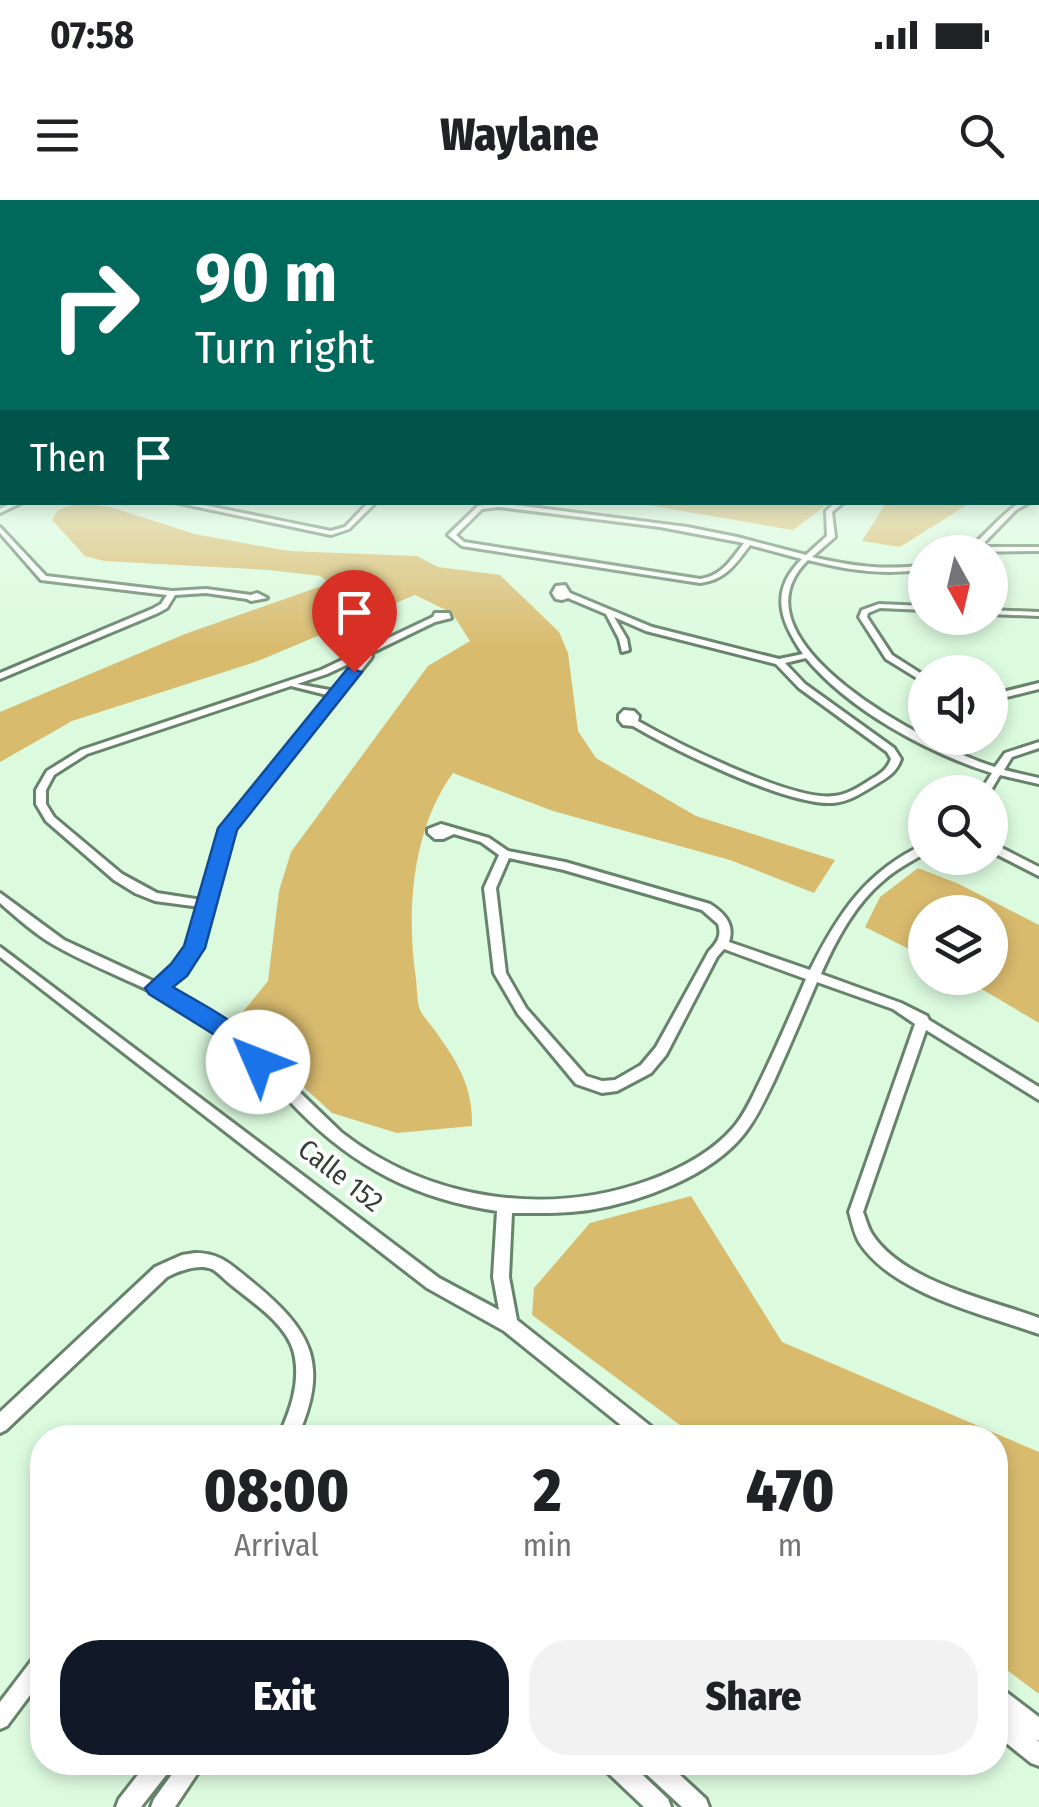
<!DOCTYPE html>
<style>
body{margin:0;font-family:"Fira Sans Condensed",sans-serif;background:#f2f2f2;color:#202124;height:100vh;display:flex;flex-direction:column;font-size:38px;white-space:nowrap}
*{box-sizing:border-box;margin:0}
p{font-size:32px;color:#757577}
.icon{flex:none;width:55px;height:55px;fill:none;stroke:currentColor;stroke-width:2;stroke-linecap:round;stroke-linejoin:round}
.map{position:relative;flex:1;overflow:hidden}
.panel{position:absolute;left:30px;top:1225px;width:978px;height:350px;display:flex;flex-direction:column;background:#fff;border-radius:40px;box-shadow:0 5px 15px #0003}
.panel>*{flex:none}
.guide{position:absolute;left:0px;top:0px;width:1040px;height:305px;box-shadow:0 5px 15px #0003;background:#00695c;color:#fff;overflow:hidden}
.needle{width:65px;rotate:172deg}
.controls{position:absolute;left:908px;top:335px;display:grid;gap:20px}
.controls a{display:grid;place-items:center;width:100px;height:100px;border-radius:50%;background:#fff;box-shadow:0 5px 15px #0003;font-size:50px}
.pin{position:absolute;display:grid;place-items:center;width:85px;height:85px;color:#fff;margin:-102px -42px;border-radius:50% 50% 50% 0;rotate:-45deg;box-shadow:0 0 10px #0007}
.pin .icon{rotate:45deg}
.me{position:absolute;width:110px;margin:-55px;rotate:314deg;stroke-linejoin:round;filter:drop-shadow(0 0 8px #0008)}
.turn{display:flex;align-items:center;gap:35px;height:210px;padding:0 30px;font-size:45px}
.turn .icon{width:130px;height:130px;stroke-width:2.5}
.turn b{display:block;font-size:70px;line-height:85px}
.then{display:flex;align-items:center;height:95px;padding:0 30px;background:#0003;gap:20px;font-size:38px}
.eta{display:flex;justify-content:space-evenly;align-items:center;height:170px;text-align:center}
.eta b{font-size:60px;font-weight:800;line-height:70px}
.action{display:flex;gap:20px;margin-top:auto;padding:20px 30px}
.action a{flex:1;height:115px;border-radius:40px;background:#111827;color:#fff;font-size:40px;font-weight:800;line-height:115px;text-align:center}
.action a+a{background:#f2f2f2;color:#202124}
.status{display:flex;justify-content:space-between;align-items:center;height:70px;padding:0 50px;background:#fff;direction:ltr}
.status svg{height:28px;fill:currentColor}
header{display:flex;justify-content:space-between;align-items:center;height:130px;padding:0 30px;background:#fff;font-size:45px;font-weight:800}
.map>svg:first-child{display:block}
.green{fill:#d9bb6e}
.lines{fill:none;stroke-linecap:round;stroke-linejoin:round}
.street-casing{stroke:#67836b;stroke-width:6}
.street{fill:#fff;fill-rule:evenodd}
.route{fill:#1a73e8;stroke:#114b97;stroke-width:2.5}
.labels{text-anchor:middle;stroke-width:8;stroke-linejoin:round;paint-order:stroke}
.street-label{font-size:28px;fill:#344036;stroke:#fff}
</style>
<div class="status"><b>07:58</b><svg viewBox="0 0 49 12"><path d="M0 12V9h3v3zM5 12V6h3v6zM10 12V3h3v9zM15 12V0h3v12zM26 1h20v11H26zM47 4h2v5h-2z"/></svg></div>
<header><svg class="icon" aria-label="menu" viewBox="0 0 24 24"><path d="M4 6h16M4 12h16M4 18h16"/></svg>Waylane<svg class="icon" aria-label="search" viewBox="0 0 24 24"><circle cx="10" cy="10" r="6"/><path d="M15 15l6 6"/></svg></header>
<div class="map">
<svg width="1039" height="1607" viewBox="0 0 1039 1607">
<rect width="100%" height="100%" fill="#dbfade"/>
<g class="green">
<path d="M78,303L110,307L195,334L288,351L417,356L438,367L500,375L559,432L568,453L578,531L596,558L696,616L835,660L814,693L730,660L553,611L453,573C412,629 406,712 416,779C417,789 417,801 420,810C424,818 433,827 438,835C459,864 473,889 472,926L397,933L332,913L234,823L268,781L279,691L291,652L428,466L470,441L452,413L415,395L258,461L72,521L0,562V512L185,434L330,383L320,376L269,370L104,361L85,356L52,320L58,310Z"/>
<polygon points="636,303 829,303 793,330"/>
<polygon points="886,303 886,302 970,303 900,347 862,341"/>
<polygon points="918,668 959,684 1039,725 1039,823 963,778 990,778 990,712 925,712 925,757 865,727 880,697"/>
<polygon points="691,996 782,1142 1039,1252 1039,1494 995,1461 995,1238 696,1237 532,1115 534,1088 590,1023"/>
</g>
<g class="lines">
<g class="street-casing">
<g id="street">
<polygon points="0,222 2,222 2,224 0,225"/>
<rect x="1038" y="252" width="1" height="4"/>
<polygon points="2,276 2,280 0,281 0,277"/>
<polygon points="13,302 23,302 0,313 0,309"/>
<polygon points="174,302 189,302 331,331 345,327 369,302 376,302 349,329 331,335"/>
<path d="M836,302H844L832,312L835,337L812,357C850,366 886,371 925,365V369C885,376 848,370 808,360C723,442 936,549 995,567L1005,553L1039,542V548L1012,557L1004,570L1039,578V584L1000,575L990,592H980L992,573C928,553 849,510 806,458L785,463L805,484L894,548L901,559C896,573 888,577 875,585C862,593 848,602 833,603C788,606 674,550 633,526L623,525L619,520V515L624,510L634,511L639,516L638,521C676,543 794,602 834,596C847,595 859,587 870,580C880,574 887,570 891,559L887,552L799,488L776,464L646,431L614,417L627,439L629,450L622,452L619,439L606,414L568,398L562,400L556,399L552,393L556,386L565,385L570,393L652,427L779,459L803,454C780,421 769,391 802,359L750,345C736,364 725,380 700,383L462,346L448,335L478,306L499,303L687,327L737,337L806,355L827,336L826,311ZM499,307L660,327L744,343C731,360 722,376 700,379L464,342L456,335L482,309Z"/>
<path d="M1021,302H1030L1016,310L980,347H1039V351L963,352C983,340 999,315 1021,302Z"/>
<polygon points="0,327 46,376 172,391 206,389 251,395 257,393 267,398 251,401 247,399 206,393 175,395 167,408 158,413 0,479 0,473 152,409 161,404 167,395 41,380 0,333"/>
<polygon points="879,404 925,406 925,410 880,408 868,413 867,417 892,455 925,476 925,483 886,459 859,417 862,410"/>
<polygon points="990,410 1039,412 1039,416 990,414"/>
<path d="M435,413H449L451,418L435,422L369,454L372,456L371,458L233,630L200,748L183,773L166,788L192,801L232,827L341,932C428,1000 546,1018 650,980C680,969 711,953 733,928C746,913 754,893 763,875C778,844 792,811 806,779L724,749L717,757L666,855L651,873L617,891L602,893L576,884L518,814L494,773L484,688L499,655L481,642L454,634L443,639H435L428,633V629L441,624L489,638L508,651L565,662L710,704C724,713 735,724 729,742L810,770C838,714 866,671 925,644V653C911,662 896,669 884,680C855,704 836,740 821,774L901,803L927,816L929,820L1039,887V900L926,830L863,1012C866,1019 868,1028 872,1034C903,1082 988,1099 1039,1118V1134C983,1114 892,1094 859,1042C854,1033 852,1022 849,1012L915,824L893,809L817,782C803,815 789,848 774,881C765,899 757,918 744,934C711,976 640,1002 589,1010C563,1014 538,1013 512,1013L509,1077L517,1120L658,1232L661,1238H637L504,1131L427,1088L0,757V747L439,1078L499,1110L493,1077L497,1011C417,999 355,968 298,910C268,879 240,845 204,821C157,789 103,773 54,745C35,734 17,718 0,703V693L64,740L155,782C188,756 189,746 200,707L155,701L135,693L114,680L46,621L36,604V590L47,571L81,550L321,470L433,417ZM363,457L335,491L297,484L327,474ZM291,486L331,496L223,629L202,700L157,693L122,674L54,617L46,604V590L54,575L87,554ZM509,658L564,670L702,710L718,724C722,736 717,743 709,751L656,847L641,865L615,880L602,881L586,876L526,808L506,773L496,688Z"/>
<polygon points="1039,483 1039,489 990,501 990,495"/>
<polygon points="990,642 1039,667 1039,676 990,651"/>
<path d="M195,1053C221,1053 231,1065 250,1080C310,1129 331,1162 297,1238H278C290,1211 301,1183 294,1153C287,1124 252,1102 230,1084C225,1080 218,1072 212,1069C198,1063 179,1071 167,1077L6,1230L0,1233V1212L155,1067L182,1055Z"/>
<polygon points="42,1453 42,1479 7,1526 0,1529 0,1502 35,1456"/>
<polygon points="995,1486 1002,1489 1039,1517 1039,1541 1036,1539 1039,1542 1039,1566 1031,1563 995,1534 995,1511 999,1512 995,1509"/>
<polygon points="148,1562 172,1562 170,1570 141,1607 116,1607 119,1599"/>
<polygon points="181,1562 205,1562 175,1607 151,1607 154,1599"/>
<polygon points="603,1562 629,1562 668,1599 671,1607 644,1607 605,1570"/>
<polygon points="640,1562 666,1562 706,1599 709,1607 682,1607 642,1570"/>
</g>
</g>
<use href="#street" class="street"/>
</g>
<linearGradient id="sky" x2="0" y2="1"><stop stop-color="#68bae0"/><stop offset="0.5" stop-color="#effdf0"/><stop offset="1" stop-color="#effdf0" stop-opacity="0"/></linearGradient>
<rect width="1039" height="447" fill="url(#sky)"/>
<path class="route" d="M348,468L362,472L237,630L205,748L187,776L173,787C206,807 251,827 270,862L266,869H249L218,837L149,794L145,788L171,764L184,746L218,628Z"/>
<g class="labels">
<g class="street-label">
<text transform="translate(341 975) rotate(38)" y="10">Calle 152</text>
</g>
</g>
</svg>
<div class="controls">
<a><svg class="needle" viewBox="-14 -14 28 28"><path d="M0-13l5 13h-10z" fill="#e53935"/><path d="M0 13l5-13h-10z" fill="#757577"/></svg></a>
<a><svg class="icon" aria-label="sound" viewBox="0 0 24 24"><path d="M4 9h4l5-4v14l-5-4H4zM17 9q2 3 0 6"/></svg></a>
<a><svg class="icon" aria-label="search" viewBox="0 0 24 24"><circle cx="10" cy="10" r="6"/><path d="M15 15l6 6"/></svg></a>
<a><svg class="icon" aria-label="layers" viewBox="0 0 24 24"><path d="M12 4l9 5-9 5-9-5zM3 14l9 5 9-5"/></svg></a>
</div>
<div class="pin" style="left:354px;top:472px;background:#d93025"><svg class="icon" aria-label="arrive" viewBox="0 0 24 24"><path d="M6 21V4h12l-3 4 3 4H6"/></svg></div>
<svg class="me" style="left:258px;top:862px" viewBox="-20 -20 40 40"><circle r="19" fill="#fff"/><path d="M0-13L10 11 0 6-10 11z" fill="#1a73e8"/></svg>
<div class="guide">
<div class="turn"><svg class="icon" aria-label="right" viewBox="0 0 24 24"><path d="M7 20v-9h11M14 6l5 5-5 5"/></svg><div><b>90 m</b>Turn right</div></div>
<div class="then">Then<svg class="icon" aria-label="arrive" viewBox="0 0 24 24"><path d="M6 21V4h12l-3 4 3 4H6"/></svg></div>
</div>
<section class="panel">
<div class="eta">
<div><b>08:00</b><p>Arrival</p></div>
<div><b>2</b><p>min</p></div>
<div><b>470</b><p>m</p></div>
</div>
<div class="action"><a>Exit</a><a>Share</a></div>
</section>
</div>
